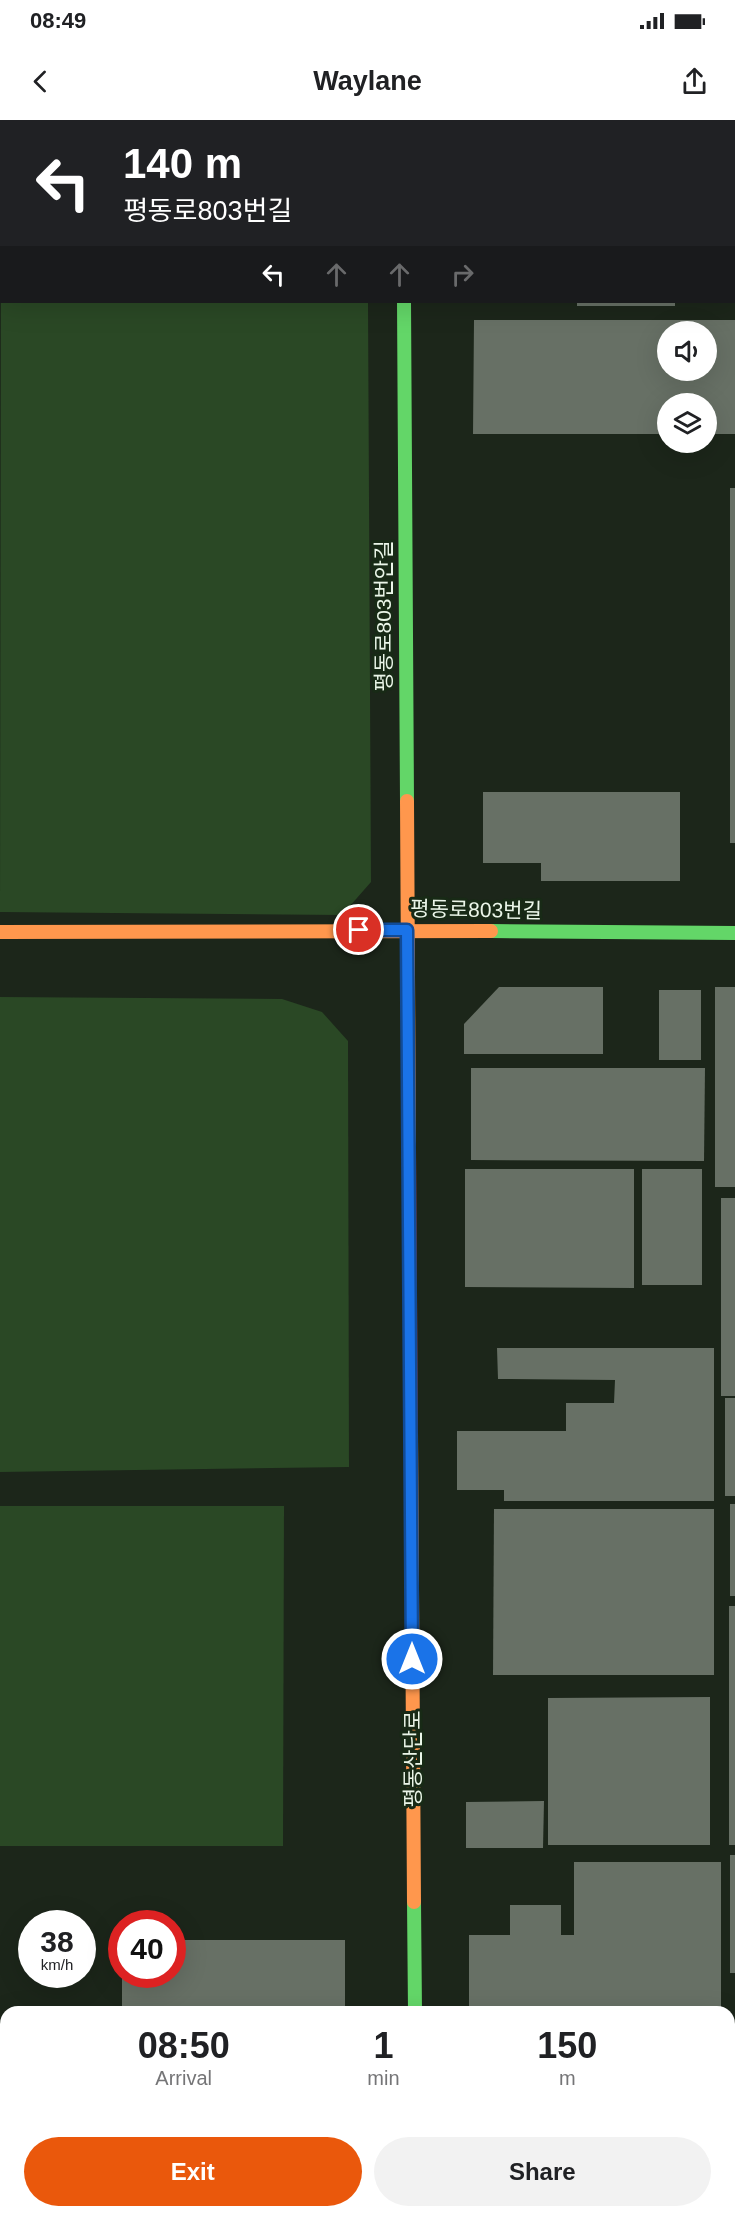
<!DOCTYPE html>
<meta charset="utf-8">
<style>
body{margin:0;font-family:Arial,"Noto Sans KR",sans-serif;background:#f2f2f2;color:#202124;height:100vh;display:flex;flex-direction:column;font-size:22px;white-space:nowrap}
*{box-sizing:border-box;margin:0}
p{font-size:20px;color:#757577}
.icon{flex:none;width:33px;height:33px;fill:none;stroke:currentColor;stroke-width:2;stroke-linecap:round;stroke-linejoin:round}
.map{position:relative;flex:1;overflow:hidden}
.sheet{position:absolute;left:0px;top:1886px;width:735px;height:212px;display:flex;flex-direction:column;background:#fff;border-radius:18px 18px 0 0;box-shadow:0 6px 24px #0002}
.sheet>*{flex:none}
.top-card{position:absolute;left:0px;top:0px;width:735px;height:183px;box-shadow:0 6px 24px #0002;background:#202124;color:#fff;overflow:hidden}
.controls{position:absolute;left:657px;top:201px;display:grid;gap:12px}
.controls a{display:grid;place-items:center;width:60px;height:60px;border-radius:50%;background:#fff;box-shadow:0 6px 24px #0002;font-size:30px}
.speed{position:absolute;left:18px;top:1790px;display:flex;gap:12px;font-size:30px;font-weight:700;text-align:center}
.speed>*{display:grid;place-content:center;width:78px;height:78px;border-radius:50%;background:#fff;box-shadow:0 6px 24px #0002;line-height:1}
.speed small{font-size:15px;font-weight:400}
.speed .limit{border:9px solid #d22;background:#fff;color:#111}
.pin{position:absolute;display:grid;place-items:center;width:51px;height:51px;color:#fff;margin:-26px;border:3px solid #fff;border-radius:50%;box-shadow:0 2px 6px #0007}
.me{position:absolute;width:66px;margin:-33px;rotate:0deg;stroke-linejoin:round;filter:drop-shadow(0 0 4px #0008)}
.turn{display:flex;align-items:center;gap:21px;height:126px;padding:0 24px;font-size:27px}
.turn .icon{width:78px;height:78px;stroke-width:2.5}
.turn b{display:block;font-size:42px;line-height:51px}
.lanes{display:flex;align-items:center;height:57px;padding:0 24px;background:#0003;justify-content:center;gap:30px;direction:ltr}
.lanes .off{opacity:.35}
.eta{display:flex;justify-content:space-evenly;align-items:center;height:102px;text-align:center}
.eta b{font-size:36px;font-weight:700;line-height:42px}
.action{display:flex;gap:12px;margin-top:auto;padding:12px 24px}
.action a{flex:1;height:69px;border-radius:36px;background:#ea580c;color:#fff;font-size:24px;font-weight:700;line-height:69px;text-align:center}
.action a+a{background:#f2f2f2;color:#202124}
.status{display:flex;justify-content:space-between;align-items:center;height:42px;padding:0 30px;background:#fff;direction:ltr}
.status svg{height:16px;fill:currentColor}
header{display:flex;justify-content:space-between;align-items:center;height:78px;padding:0 24px;background:#fff;font-size:27px;font-weight:700}
.map>svg:first-child{display:block}
.green{fill:#2a4825}
.building{fill:#677065;fill-rule:evenodd}
.lines{fill:none;stroke-linecap:round;stroke-linejoin:round}
.lane{stroke:#555c53;stroke-width:15}
.street{stroke:#555c53;stroke-width:28}
.fast{stroke:#63d668;stroke-width:14}
.slow{stroke:#ff974d;stroke-width:14}
.jam{stroke:#b3261e;stroke-width:14}
.route-casing{stroke:#114b97;stroke-width:15}
.route{stroke:#1a73e8;stroke-width:10}
.labels{text-anchor:middle;stroke-width:6;stroke-linejoin:round;paint-order:stroke}
.street-label{font-size:21px;fill:#ebf6e9;stroke:#182a16}
</style>
<div class="status"><b>08:49</b><svg viewBox="0 0 49 12"><path d="M0 12V9h3v3zM5 12V6h3v6zM10 12V3h3v9zM15 12V0h3v12zM26 1h20v11H26zM47 4h2v5h-2z"/></svg></div>
<header><svg class="icon" aria-label="back" viewBox="0 0 24 24"><path d="M15 5l-7 7 7 7"/></svg>Waylane<svg class="icon" aria-label="share" viewBox="0 0 24 24"><path d="M12 15V3M7 8l5-5 5 5M5 13v7h14v-7"/></svg></header>
<div class="map">
<svg width="735" height="2096" viewBox="0 0 735 2096">
<rect width="100%" height="100%" fill="#1c261a"/>
<g class="green">
<polygon points="58,0 388,0 57,1"/>
<polygon points="1,105 2,182 368,182 371,762 342,795 0,792"/>
<polygon points="0,877 282,879 322,892 348,921 349,1347 0,1352"/>
<polygon points="0,1386 284,1386 283,1726 0,1726"/>
</g>
<g class="building">
<rect x="577" y="182" width="98" height="4"/>
<path d="M474,200H735V314H706V284H668V314H473ZM668,212H706V250H668Z"/>
<rect x="730" y="368" width="5" height="355"/>
<polygon points="483,672 680,672 680,761 541,761 541,743 483,743"/>
<polygon points="499,867 603,867 603,934 464,934 464,904"/>
<rect x="715" y="867" width="20" height="200"/>
<rect x="659" y="870" width="42" height="70"/>
<polygon points="471,948 705,948 704,1041 471,1040"/>
<polygon points="465,1049 634,1049 634,1168 465,1167"/>
<rect x="642" y="1049" width="60" height="116"/>
<rect x="721" y="1078" width="14" height="198"/>
<polygon points="497,1228 714,1228 714,1381 504,1381 504,1370 457,1370 457,1311 566,1311 566,1283 614,1283 615,1260 498,1259"/>
<rect x="725" y="1278" width="10" height="98"/>
<rect x="730" y="1384" width="5" height="92"/>
<polygon points="494,1389 714,1389 714,1555 493,1555"/>
<rect x="729" y="1486" width="6" height="239"/>
<polygon points="710,1577 710,1725 548,1725 548,1578"/>
<polygon points="544,1681 543,1728 466,1728 466,1682"/>
<rect x="730" y="1735" width="5" height="118"/>
<polygon points="574,1742 721,1742 721,1892 469,1892 469,1815 510,1815 510,1785 561,1785 561,1815 574,1815"/>
<polygon points="172,1820 345,1820 345,1892 122,1892 122,1854 172,1854"/>
<rect x="729" y="1983" width="6" height="103"/>
<rect x="33" y="2091" width="80" height="5"/>
<rect x="246" y="2091" width="96" height="5"/>
<rect x="467" y="2091" width="35" height="5"/>
<rect x="516" y="2091" width="20" height="5"/>
<rect x="555" y="2091" width="162" height="5"/>
</g>
<g class="lines">
<g class="lane">
<polyline points="9,2 10,0"/>
<polyline points="0,18 2,15"/>
</g>
<polyline class="street" points="416,2091 416,2096"/>
<g class="fast">
<polyline points="414,0 414,2"/>
<polyline points="404,182 407,681"/>
<polyline points="491,811 735,813"/>
<polyline points="414,1782 415,1892"/>
</g>
<g class="slow">
<polyline points="407,681 409,1026"/>
<polyline points="0,812 491,811"/>
<polyline points="411,1312 414,1782"/>
</g>
<polyline class="jam" points="409,1026 411,1312"/>
</g>
<g class="lines">
<g class="route-casing">
<polyline id="route" points="359,810 407,810 412,1539"/>
</g>
<use href="#route" class="route"/>
</g>
<g class="labels">
<g class="street-label">
<text transform="translate(384 496) rotate(-90)" y="7">평동로803번안길</text>
<text transform="translate(476 790) rotate(1)" y="7">평동로803번길</text>
<text transform="translate(413 1639) rotate(-90)" y="7">평동산단로</text>
</g>
</g>
</svg>
<div class="controls">
<a><svg class="icon" aria-label="sound" viewBox="0 0 24 24"><path d="M4 9h4l5-4v14l-5-4H4zM17 9q2 3 0 6"/></svg></a>
<a><svg class="icon" aria-label="layers" viewBox="0 0 24 24"><path d="M12 4l9 5-9 5-9-5zM3 14l9 5 9-5"/></svg></a>
</div>
<div class="speed"><div>38<small>km/h</small></div><div class="limit">40</div></div>
<div class="pin" style="left:359px;top:810px;background:#d93025"><svg class="icon" aria-label="arrive" viewBox="0 0 24 24"><path d="M6 21V4h12l-3 4 3 4H6"/></svg></div>
<svg class="me" style="left:412px;top:1539px" viewBox="-20 -20 40 40"><circle r="17" fill="#1a73e8" stroke="#fff" stroke-width="3"/><path d="M0-11L8 9 0 5-8 9z" fill="#fff"/></svg>
<div class="top-card">
<div class="turn"><svg class="icon" aria-label="left" viewBox="0 0 24 24"><path d="M17 20v-9H6M10 6l-5 5 5 5"/></svg><div><b>140 m</b>평동로803번길</div></div>
<div class="lanes"><svg class="icon" aria-label="left" viewBox="0 0 24 24"><path d="M17 20v-9H6M10 6l-5 5 5 5"/></svg><svg class="icon off" aria-label="ahead" viewBox="0 0 24 24"><path d="M12 20V5M6 11l6-6 6 6"/></svg><svg class="icon off" aria-label="ahead" viewBox="0 0 24 24"><path d="M12 20V5M6 11l6-6 6 6"/></svg><svg class="icon off" aria-label="right" viewBox="0 0 24 24"><path d="M7 20v-9h11M14 6l5 5-5 5"/></svg></div>
</div>
<section class="sheet">
<div class="eta">
<div><b>08:50</b><p>Arrival</p></div>
<div><b>1</b><p>min</p></div>
<div><b>150</b><p>m</p></div>
</div>
<div class="action"><a>Exit</a><a>Share</a></div>
</section>
</div>
